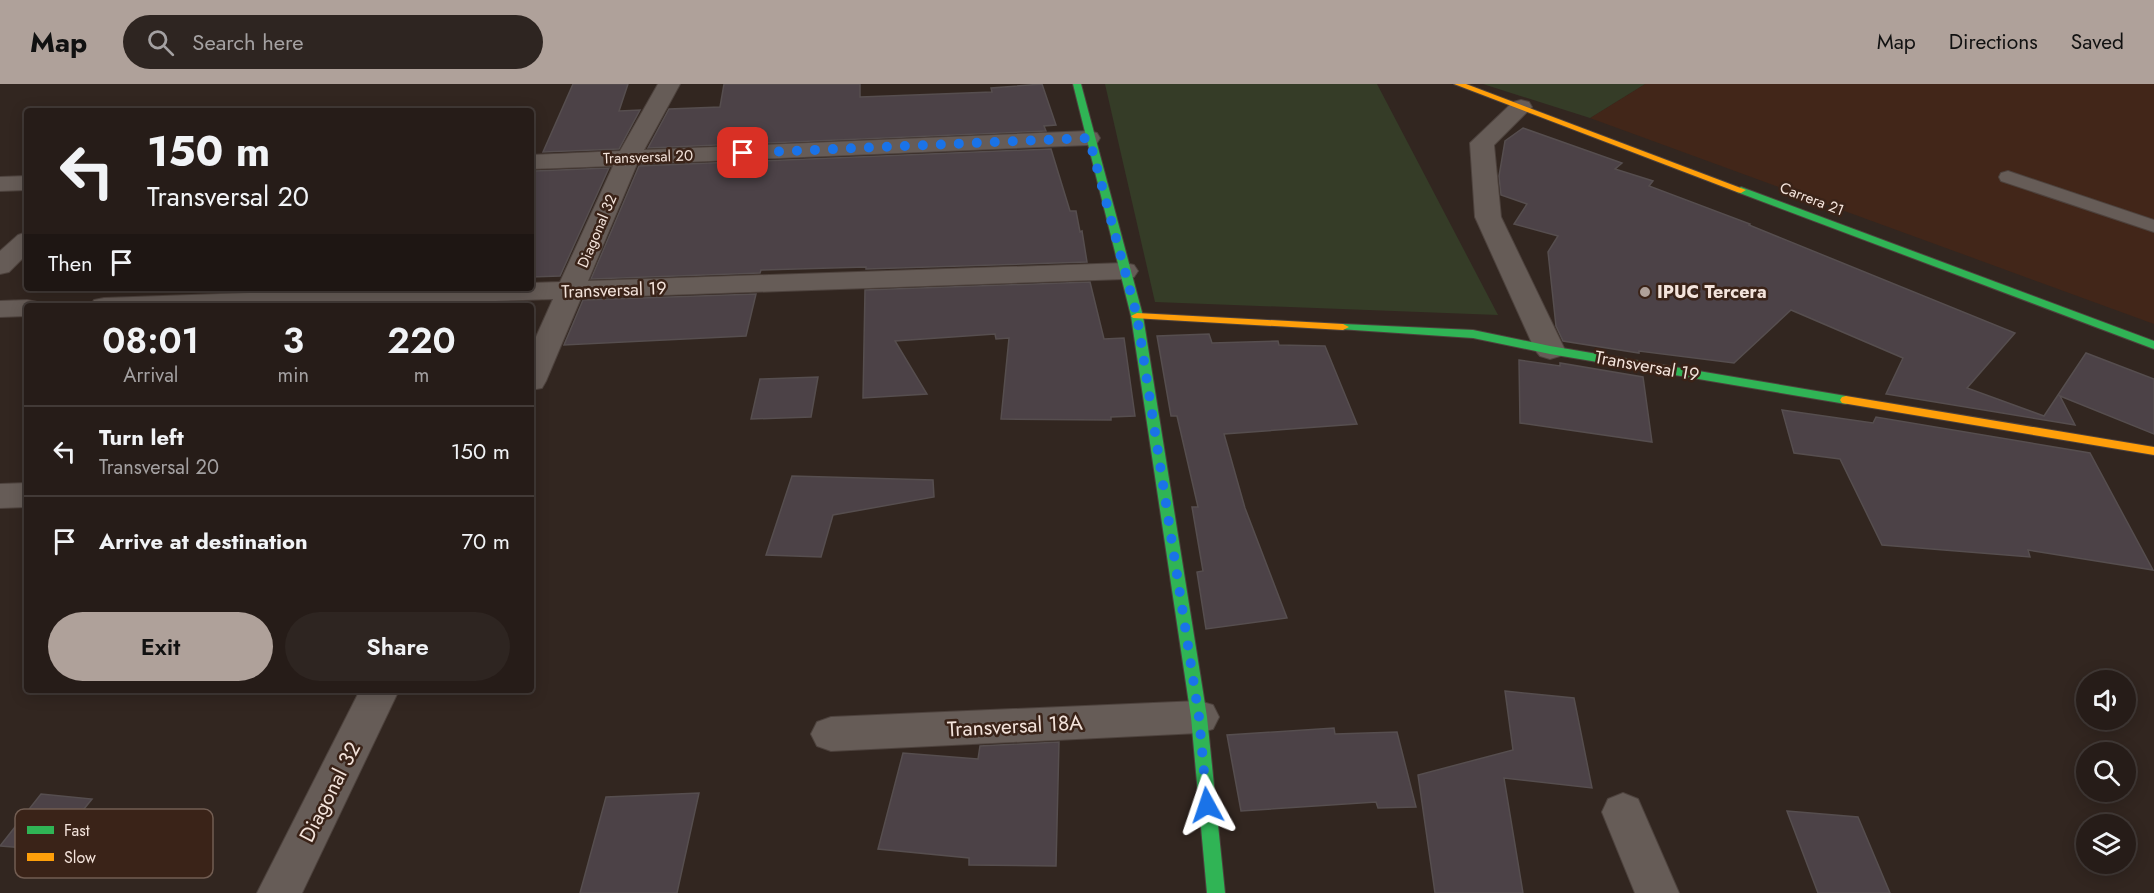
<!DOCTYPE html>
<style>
body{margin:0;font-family:Jost,sans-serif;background:#2e2521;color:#f1f3f6;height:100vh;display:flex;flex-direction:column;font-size:22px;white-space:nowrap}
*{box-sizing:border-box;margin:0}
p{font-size:20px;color:#a4a1a2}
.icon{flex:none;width:33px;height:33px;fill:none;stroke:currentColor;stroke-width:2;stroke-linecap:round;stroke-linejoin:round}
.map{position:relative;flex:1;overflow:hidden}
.sheet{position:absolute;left:24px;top:219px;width:510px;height:390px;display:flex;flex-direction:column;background:#261c18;border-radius:6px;box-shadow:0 3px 15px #0003,0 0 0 2px #423a37}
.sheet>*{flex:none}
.guide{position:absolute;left:24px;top:24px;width:510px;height:183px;border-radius:6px;box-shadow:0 3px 15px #0003,0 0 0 2px #423a37;background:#261c18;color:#f1f3f6;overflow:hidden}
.controls{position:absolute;left:2076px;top:586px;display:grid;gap:12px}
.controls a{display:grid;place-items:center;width:60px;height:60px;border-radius:50%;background:#261c18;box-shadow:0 3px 15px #0003,0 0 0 2px #423a37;font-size:30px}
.pin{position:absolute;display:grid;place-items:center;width:51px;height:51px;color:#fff;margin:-26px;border-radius:12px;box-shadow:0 3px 9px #0006}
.me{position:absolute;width:66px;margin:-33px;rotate:355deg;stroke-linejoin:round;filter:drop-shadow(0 0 4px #0008)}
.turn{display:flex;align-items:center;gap:21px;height:126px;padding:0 24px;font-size:27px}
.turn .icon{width:78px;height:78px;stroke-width:2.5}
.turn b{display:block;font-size:42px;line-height:51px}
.then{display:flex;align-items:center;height:57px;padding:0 24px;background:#0003;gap:12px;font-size:22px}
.eta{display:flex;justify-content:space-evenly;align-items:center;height:102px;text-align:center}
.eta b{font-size:36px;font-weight:600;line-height:42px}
.cta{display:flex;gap:12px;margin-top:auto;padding:12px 24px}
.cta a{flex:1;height:69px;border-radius:36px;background:#afa19a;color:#111;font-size:24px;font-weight:600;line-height:69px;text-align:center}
.cta a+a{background:#2e2521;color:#f1f3f6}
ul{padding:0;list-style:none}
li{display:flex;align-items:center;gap:18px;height:90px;padding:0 24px;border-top:2px solid #423a37}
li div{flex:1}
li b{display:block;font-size:22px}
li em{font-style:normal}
header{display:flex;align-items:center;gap:36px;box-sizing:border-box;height:84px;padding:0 30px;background:#afa19a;color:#111}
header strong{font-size:28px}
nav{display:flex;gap:33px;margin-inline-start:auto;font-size:21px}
.search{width:420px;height:54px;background:#2e2521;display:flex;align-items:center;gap:15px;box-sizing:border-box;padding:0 21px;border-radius:33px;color:#a4a1a2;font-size:22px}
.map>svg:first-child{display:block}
.built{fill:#422619}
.green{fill:#353c27}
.building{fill:#4c4247;stroke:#564e4f;stroke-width:1.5}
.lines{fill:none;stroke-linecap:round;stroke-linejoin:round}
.lane-casing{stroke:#4d423d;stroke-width:2}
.street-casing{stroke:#4d423d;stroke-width:2}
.fast-casing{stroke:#4d423d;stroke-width:2}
.slow-casing{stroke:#4d423d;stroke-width:2}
.lane{fill:#665c57;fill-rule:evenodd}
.street{fill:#665c57;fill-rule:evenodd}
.fast{fill:#30b455;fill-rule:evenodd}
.slow{fill:#ff9f0a;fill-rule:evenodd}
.route{stroke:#1a73e8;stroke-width:10;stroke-dasharray:0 18}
.poi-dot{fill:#afa19a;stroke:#3a2318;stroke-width:2}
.labels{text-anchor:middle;stroke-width:5;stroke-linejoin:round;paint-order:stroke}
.far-street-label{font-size:15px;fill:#f3e3db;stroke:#3a2318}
.street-label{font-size:18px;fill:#f3e3db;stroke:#3a2318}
.poi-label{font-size:18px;font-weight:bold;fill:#f3e3db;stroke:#3a2318;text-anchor:start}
.near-street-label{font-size:21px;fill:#f3e3db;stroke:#3a2318}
.key{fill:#3a2318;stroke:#725d52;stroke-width:1.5}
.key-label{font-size:16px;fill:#f3e3db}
</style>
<header>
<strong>Map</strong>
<div class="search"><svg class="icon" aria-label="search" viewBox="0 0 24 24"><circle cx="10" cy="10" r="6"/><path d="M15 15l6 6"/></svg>Search here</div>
<nav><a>Map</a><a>Directions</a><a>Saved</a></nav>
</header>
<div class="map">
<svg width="2154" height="809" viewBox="0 0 2154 809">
<rect width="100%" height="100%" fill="#322620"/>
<polygon class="built" points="1645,0 2154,0 2154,240 1590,34"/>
<g class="green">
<polygon points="1105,0 1377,0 1498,231 1155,218"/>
<polygon points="1483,0 1645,0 1590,34"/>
</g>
<g class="building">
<polygon points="573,0 628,0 619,27 640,26 619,65 543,68"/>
<polygon points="724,0 860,0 860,13 992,8 991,4 1042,0 1056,41 1044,42 1046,47 648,64 669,25 720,23"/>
<polygon points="1523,44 1622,79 1615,85 1653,97 1649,102 1750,140 1749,141 2015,249 1967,304 2044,332 2086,269 2154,295 2154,350 2060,312 2075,341 1886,310 1903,274 1791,226 1734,279 1639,267 1639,269 1563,257 1556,242 1548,168 1558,152 1514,140 1527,120 1501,111 1499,92 1505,57"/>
<polygon points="1051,65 1070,127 1076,127 1080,148 1082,147 1087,178 866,185 866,183 761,186 760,189 591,195 639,82"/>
<polygon points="609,84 560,192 531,193 531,97 535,87"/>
<polygon points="1090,198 1104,255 1124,254 1135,332 1111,333 1111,336 1001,335 1009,254 996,255 995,250 895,257 927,310 863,314 865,206"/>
<polygon points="756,210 746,252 564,261 583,216"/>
<polygon points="1209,250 1212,259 1278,257 1279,261 1325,262 1357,340 1224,350 1245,424 1287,534 1206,545 1197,488 1203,487 1192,423 1198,423 1177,332 1171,332 1157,252"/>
<polygon points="1519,276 1560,282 1560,279 1643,293 1652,358 1520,339"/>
<polygon points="818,293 811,333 751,335 760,295"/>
<polygon points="1782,326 1873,339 1876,333 2090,369 2153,486 2028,466 2030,473 1882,461 1840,375 1794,369"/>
<polygon points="792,392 933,396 934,413 833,431 821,473 766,471"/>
<polygon points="1505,607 1574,614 1592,704 1504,694 1523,809 1435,809 1418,691 1513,666"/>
<polygon points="1334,644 1335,650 1397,648 1416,723 1378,724 1376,718 1241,727 1227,651"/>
<polygon points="1059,658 1056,782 969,781 969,774 878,765 903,669 978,675 980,662"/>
<polygon points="699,709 677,809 580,809 606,713"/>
<polygon points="41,710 92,715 51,766 0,762"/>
<polygon points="1787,727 1858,733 1890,809 1818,809"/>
</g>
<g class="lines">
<g class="lane-casing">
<polygon id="lane" points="2008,87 2154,136 2154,148 2001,97 1999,93 2001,89"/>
</g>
<g class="street-casing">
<g id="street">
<polygon points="658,0 680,0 644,66 1089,47 1097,49 1100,54 1097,59 1089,61 637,80 588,197 1125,179 1134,181 1138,187 1134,193 1125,195 581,214 546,297 542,304 531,306 531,264 553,215 345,222 90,222 94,216 104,214 389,204 531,204 531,199 560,198 613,82 531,85 531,71 620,67"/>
<polygon points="1521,16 1529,18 1532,23 1494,61 1501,133 1565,266 1560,272 1550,275 1540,272 1535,266 1475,133 1470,59 1513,18"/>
<polygon points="27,92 27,106 0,107 0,93"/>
<polygon points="27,148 27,170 9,188 0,190 0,167 18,151"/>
<polygon points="27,216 37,218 40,222 27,222 27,232 0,233 0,217"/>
<polygon points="27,399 27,423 0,424 0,400"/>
<polygon points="360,606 399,606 302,809 257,809"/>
<polygon points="1199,617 1213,621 1219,633 1213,645 1199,649 831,667 817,662 811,650 817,638 831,633"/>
<polygon points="1623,709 1638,715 1679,809 1635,809 1602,728 1608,715"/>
</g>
</g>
<g class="fast-casing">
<g id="fast">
<polygon points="1073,0 1081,0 1143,232 1207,633 1225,809 1207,809 1191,633 1131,232"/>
<polygon points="1741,103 2154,257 2154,265 1737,108 1736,106"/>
<polygon points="1343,240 1473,246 1550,262 1846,312 1852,316 1846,320 1550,270 1473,254 1339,245 1337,243 1339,241"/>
</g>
</g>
<g class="slow-casing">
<g id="slow">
<polygon points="1454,0 1466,0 1746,106 1741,109 1737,108"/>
<polygon points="1137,229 1343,240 1349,243 1343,246 1133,234 1131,232"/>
<polygon points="1846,312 2154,363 2154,371 1842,319 1840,316 1842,313"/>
</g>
</g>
<use href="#lane" class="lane"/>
<use href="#street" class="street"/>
<use href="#fast" class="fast"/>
<use href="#slow" class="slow"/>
</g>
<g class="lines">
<polyline class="route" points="743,69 1089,54 1137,232 1199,633 1207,721"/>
</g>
<circle class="poi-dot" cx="1645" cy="208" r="6"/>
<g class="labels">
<g class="far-street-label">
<text transform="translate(648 73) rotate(-2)" y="5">Transversal 20</text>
<text transform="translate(1812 115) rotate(21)" y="5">Carrera 21</text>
<text transform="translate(597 147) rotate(-67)" y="5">Diagonal 32</text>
</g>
<g class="street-label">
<text transform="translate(614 206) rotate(-2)" y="6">Transversal 19</text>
<text transform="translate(1647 282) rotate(10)" y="6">Transversal 19</text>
</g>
<g class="poi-label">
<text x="1657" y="214">IPUC Tercera</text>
</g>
<g class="near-street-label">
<text transform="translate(1015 642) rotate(-3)" y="7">Transversal 18A</text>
<text transform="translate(330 708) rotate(-63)" y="7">Diagonal 32</text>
</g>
</g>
<rect x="15" y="725" width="198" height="69" rx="9" class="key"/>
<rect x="27" y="742" width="27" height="8" fill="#30b455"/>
<rect x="27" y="769" width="27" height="8" fill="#ff9f0a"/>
<g class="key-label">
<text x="64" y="752">Fast</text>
<text x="64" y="779">Slow</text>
</g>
</svg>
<div class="controls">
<a><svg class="icon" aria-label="sound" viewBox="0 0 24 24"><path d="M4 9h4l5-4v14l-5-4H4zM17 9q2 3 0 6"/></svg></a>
<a><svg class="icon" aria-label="search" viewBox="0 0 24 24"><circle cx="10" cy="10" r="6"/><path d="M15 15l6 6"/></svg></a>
<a><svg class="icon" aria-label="layers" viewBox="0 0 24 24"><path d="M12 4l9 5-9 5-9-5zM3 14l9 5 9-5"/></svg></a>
</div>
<div class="pin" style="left:743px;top:69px;background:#d93025"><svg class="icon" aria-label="arrive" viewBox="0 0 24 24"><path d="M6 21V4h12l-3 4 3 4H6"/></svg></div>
<svg class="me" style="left:1207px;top:721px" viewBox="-20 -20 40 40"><path d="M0-17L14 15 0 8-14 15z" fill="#1a73e8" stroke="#fff" stroke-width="4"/></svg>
<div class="guide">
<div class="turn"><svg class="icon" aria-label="left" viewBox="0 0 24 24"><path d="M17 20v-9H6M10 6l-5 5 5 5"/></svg><div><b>150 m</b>Transversal 20</div></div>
<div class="then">Then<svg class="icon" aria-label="arrive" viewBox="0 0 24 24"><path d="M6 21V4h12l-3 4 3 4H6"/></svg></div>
</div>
<section class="sheet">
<div class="eta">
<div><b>08:01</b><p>Arrival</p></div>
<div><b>3</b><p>min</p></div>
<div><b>220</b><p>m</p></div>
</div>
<ul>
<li><svg class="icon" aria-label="left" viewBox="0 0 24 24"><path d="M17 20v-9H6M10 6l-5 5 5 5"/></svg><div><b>Turn left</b><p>Transversal 20</p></div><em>150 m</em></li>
<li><svg class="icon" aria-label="arrive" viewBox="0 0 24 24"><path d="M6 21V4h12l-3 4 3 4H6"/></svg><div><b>Arrive at destination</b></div><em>70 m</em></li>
</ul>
<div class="cta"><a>Exit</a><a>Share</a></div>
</section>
</div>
